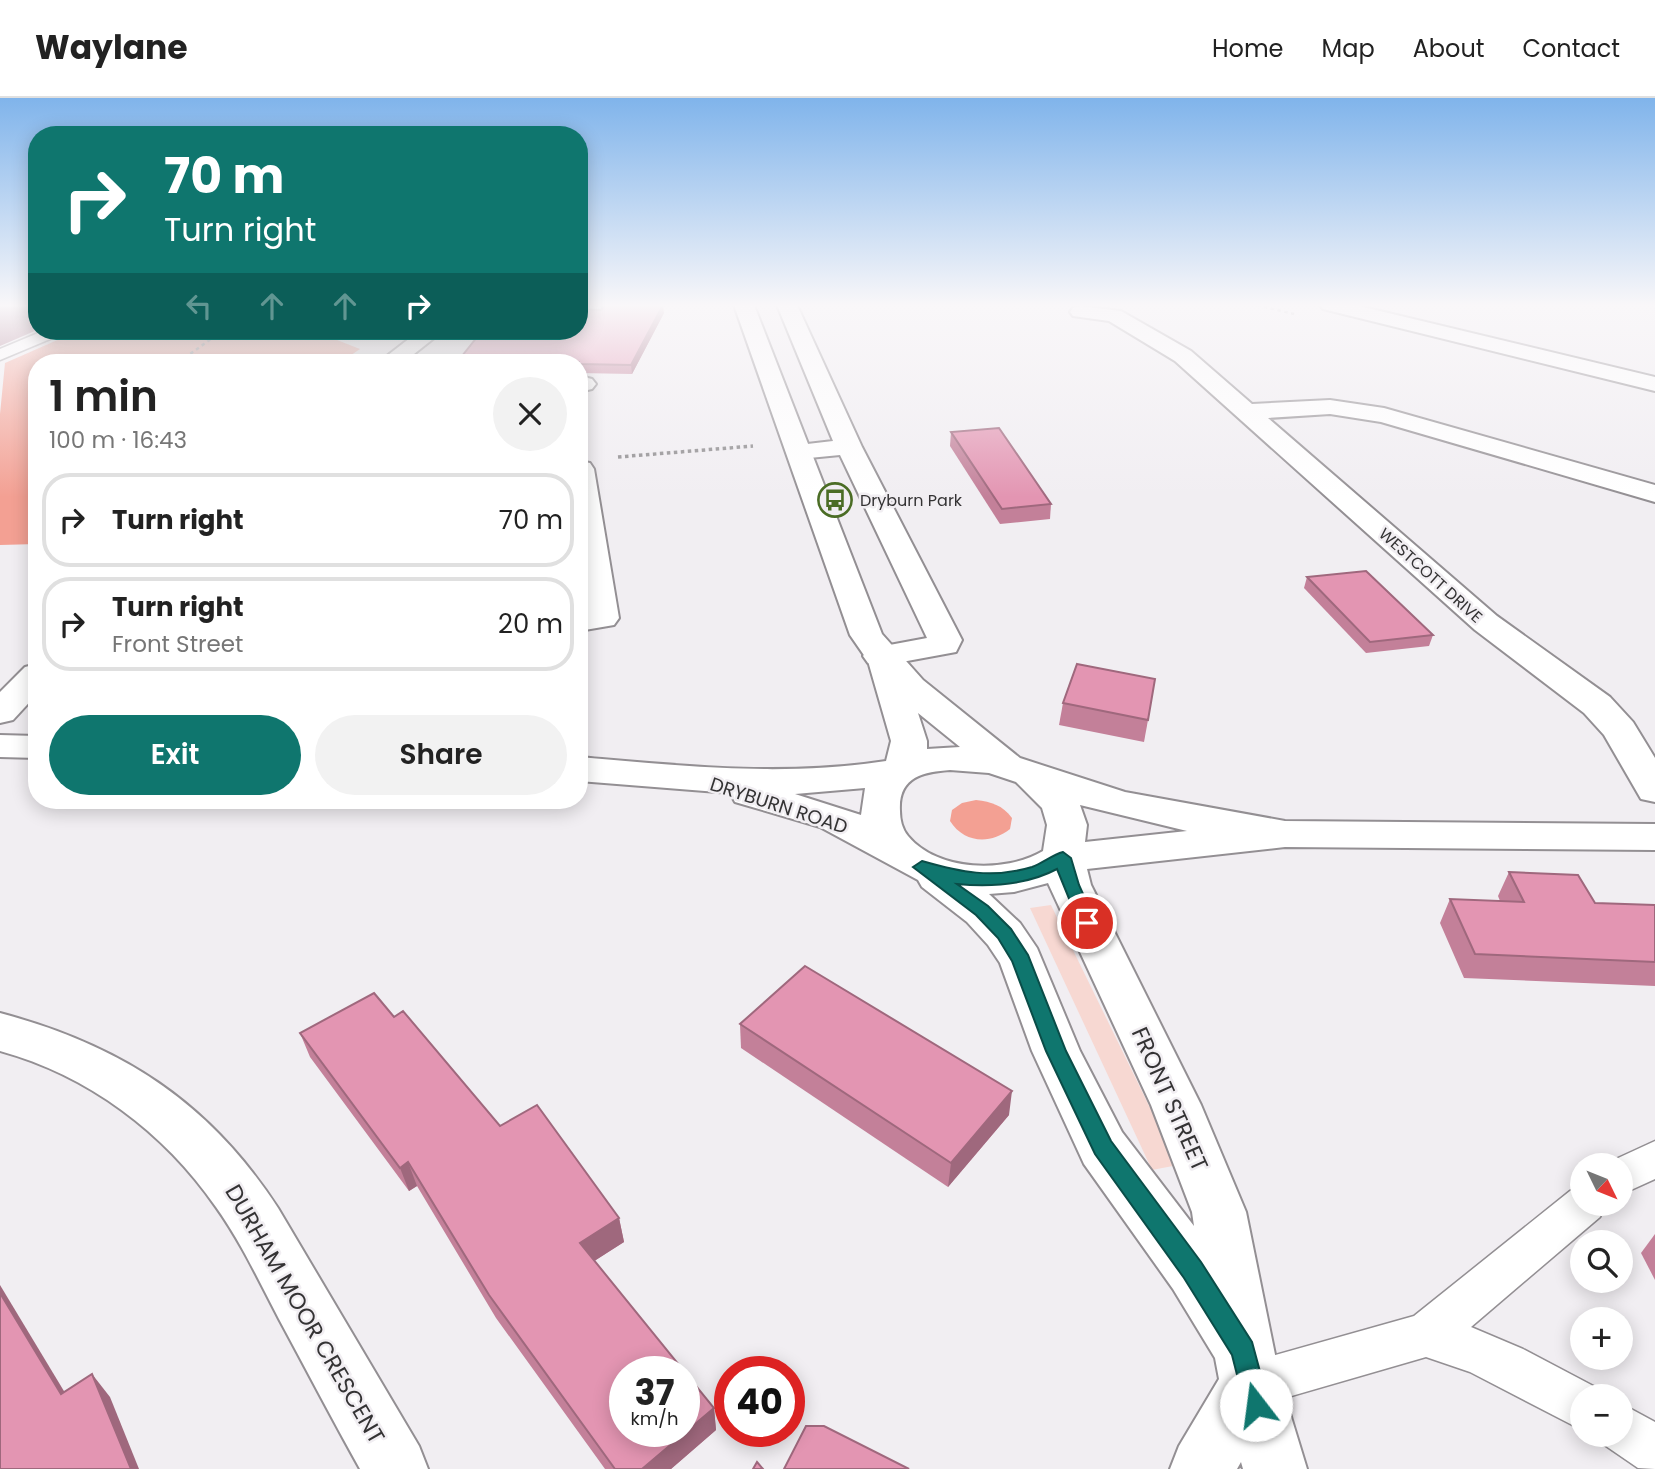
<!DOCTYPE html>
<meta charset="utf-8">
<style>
body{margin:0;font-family:Poppins,sans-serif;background:#f2f2f2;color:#222;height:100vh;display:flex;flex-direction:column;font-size:26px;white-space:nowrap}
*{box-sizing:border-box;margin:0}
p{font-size:23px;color:#767676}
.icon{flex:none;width:38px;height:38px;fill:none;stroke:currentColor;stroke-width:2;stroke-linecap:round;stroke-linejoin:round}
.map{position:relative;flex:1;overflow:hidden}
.panel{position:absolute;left:28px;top:256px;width:560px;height:455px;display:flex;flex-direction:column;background:#fff;border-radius:28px;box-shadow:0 4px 18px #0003}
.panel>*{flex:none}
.banner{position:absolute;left:28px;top:28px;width:560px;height:214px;border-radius:28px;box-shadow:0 4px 18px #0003;background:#0f766e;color:#fff;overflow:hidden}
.needle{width:46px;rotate:133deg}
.controls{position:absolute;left:1570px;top:1055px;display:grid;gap:14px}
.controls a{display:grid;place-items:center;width:63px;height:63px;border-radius:50%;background:#fff;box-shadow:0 4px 18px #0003;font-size:35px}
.speed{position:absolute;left:609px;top:1258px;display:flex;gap:14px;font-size:35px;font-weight:700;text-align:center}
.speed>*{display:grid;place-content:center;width:91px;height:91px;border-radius:50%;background:#fff;box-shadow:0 4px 18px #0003;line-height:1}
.speed small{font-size:18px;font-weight:400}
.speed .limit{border:10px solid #d22;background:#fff;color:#111}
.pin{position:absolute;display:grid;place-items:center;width:60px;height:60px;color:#fff;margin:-30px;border:4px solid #fff;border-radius:50%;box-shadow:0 2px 7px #0007}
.me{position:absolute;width:77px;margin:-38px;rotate:345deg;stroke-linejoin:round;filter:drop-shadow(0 0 5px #0008)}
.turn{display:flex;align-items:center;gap:24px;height:147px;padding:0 21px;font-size:32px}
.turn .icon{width:91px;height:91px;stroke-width:2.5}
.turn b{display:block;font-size:49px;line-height:60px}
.lanes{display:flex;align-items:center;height:66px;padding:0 21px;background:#0003;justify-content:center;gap:35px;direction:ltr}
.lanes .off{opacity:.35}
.round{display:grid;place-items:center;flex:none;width:74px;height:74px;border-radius:37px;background:#f2f2f2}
.head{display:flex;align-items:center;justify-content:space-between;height:119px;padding:0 21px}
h1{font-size:42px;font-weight:600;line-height:52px}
.action{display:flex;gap:14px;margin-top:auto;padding:14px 21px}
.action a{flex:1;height:80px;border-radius:42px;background:#0f766e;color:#fff;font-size:28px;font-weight:600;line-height:80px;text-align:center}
.action a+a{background:#f2f2f2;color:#222}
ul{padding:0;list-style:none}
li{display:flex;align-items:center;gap:21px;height:94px;margin:0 14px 10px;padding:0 7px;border:4px solid #e0e0e0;border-radius:28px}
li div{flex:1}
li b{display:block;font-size:26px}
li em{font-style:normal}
header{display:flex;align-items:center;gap:42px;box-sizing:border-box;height:98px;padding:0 35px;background:#fff;border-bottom:2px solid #e0e0e0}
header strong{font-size:33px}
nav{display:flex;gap:38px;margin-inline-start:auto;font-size:24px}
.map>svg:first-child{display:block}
.green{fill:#f7d8d2}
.forest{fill:#f3a093}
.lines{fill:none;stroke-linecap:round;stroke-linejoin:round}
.lane-casing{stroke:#938f93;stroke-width:3}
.street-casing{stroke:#938f93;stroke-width:4}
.secondary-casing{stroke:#938f93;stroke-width:4}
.highway-casing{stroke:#938f93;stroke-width:4}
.path-far1{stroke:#8c8a8c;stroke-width:2.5;stroke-dasharray:3.5 3.5;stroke-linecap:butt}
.path{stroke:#8c8a8c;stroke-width:3.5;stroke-dasharray:3.5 3.5;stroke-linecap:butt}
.lane{fill:#fff;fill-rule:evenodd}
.street{fill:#fff;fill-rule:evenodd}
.secondary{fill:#fff;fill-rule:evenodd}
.highway{fill:#fff;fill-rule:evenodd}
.wall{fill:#c38099}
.shaded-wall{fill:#9f687d}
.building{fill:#e395b2;stroke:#9f687d;stroke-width:2;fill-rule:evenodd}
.route{fill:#0f766e;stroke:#0a4d48;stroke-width:2}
.labels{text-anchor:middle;stroke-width:5;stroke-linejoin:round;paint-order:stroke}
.far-poi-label{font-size:16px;fill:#343334;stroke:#f1eef2;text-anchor:start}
.far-street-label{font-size:16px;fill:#343334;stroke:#f1eef2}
.street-label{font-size:19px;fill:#343334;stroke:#f1eef2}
.near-street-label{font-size:23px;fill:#343334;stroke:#f1eef2}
</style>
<header>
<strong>Waylane</strong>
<nav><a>Home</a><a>Map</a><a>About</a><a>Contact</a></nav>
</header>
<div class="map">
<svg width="1655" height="1371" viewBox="0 0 1655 1371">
<rect width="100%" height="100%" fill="#f1eef2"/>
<polygon class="green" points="1051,807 1178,1067 1152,1072 1030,810"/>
<g class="forest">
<polygon points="78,233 314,233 360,251 341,264 37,264 37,446 0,447 0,316 5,265"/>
<path d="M976,702C992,704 1002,707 1012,720L1010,731C990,747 964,745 950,723L952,712L962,705Z"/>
</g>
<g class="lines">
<g class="lane-casing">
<g id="lane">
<polygon points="43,233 64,233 62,236 0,262 0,251"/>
<polygon points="1655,1043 1655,1081 1620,1097 1620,1068 1605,1066"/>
<polygon points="1582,1088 1582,1106 1606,1106 1600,1119 1471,1229 1523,1251 1599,1291 1602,1298 1582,1298 1582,1332 1470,1274 1426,1259 1250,1310 1233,1303 1226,1286 1233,1269 1414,1218 1570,1093"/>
<polygon points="1620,1305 1655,1324 1655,1371 1638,1370 1603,1346 1599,1337 1620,1337"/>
</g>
</g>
<g class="street-casing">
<g id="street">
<polygon points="777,207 797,207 862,349 962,542 956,554 880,568 868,565 863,558 868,551 927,540 840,357 799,361 790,358 786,353 790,348 833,343"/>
<polygon points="1080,208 1121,213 1191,253 1252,306 1330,302 1384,310 1655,387 1655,404 1381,324 1330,316 1268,320 1497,518 1610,599 1633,624 1655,660 1655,704 1641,701 1604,637 1584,615 1475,532 1175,263 1109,223 1073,218 1070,214 1073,210"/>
<polygon points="419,233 443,233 404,264 379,264"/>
<polygon points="584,279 592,281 596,286 592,291 579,294 579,280"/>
<polygon points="579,363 590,365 594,371 619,520 614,527 579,533 579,513 586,512 579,470"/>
<polygon points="37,566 37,596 13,622 0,625 0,594 25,569"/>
<path d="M0,915C121,947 209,1004 278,1110L419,1348L428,1371H360C332,1321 306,1271 279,1221C259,1183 241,1144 216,1109C164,1034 88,977 0,953Z"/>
</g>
</g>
<g class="secondary-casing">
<g id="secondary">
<path d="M734,207H754L882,536L923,582L1020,660L1125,694L1285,723L1655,726V752L1285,749L1087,771L1091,787L1201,1007L1246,1114L1281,1286L1307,1371H1243L1241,1364L1237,1371H1170L1179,1348L1219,1281L1215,1260L1173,1191L1084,1066L1032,953L1000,865L988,847L967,824L922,789L918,782L820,729L735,704L730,695L579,683V659C682,668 783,679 886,663L891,643L868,563L850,537ZM918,615L960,649L927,651V643ZM950,672L989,675L1016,684L1042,710L1047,727L1043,753C1006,775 938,774 908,738C902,731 900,721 900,713C898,679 923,674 950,672ZM865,690L861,717L795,696ZM1080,707L1187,733L1085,744L1087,727ZM1048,785L1151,1007L1192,1114L1194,1128L1122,1034L1080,953L1037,850L1020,825L989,796L1014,794Z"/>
<polygon points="0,637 37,638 37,660 0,659"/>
</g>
</g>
<g class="highway-casing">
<polygon id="highway" points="1320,207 1355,207 1655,279 1655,293 1323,211"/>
</g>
<g class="path-far1">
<polyline points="1257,207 1294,216"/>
<polyline points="179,264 222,233"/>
</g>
<polyline class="path" points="618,359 753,348"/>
<use href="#lane" class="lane"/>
<use href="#street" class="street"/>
<use href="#secondary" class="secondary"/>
<use href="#highway" class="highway"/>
</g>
<g class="wall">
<polygon points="664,215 632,276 579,275 579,264 458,264 458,263"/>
<polygon points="951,334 1051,406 1050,421 1000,426 950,348"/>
<polygon points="1307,479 1433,537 1429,548 1366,555 1304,490"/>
<polygon points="1063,605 1148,622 1144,644 1059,627"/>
<polygon points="1509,774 1595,805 1655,807 1655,888 1464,880 1440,825 1450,801 1500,803 1498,798"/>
<polygon points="394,919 500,1028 619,1120 624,1144 594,1163 714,1310 716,1332 671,1371 605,1371 496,1220 417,1088 409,1093 310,959 300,935"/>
<polygon points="740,926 1009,1017 948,1089 741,950"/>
<polygon points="1655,1136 1655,1182 1641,1155"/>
</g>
<g class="shaded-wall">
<polygon points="0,207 37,207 37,232 0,248"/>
<polygon points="663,207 664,215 632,276 631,267"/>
<polygon points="1012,993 1009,1017 948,1089 951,1065"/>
<polygon points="408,1064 417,1088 409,1093 400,1070"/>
<polygon points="619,1120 624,1144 585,1169 580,1145"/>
<polygon points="0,1187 79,1318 61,1296 0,1195"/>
<polygon points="92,1276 110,1299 139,1371 131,1371"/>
<polygon points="714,1310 716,1332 671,1371 642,1371"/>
</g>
<g class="building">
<polygon points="605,207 663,207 631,267 579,266 579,264 458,263 482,233 579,233 579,211 601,212"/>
<polygon points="999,330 1051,406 1002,411 951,334"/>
<polygon points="1366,473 1433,537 1370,544 1307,479"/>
<polygon points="1077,566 1155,581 1148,622 1063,605"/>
<polygon points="1509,774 1578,777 1595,805 1655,807 1655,864 1475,856 1450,801 1524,804"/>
<polygon points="805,868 1012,993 951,1065 740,926"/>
<path d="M374,895L394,919L403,913L500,1028L537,1007L619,1120L580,1145L714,1310L642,1371H615L489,1197L408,1064L400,1070L300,935ZM625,1274H684V1334H625Z"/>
<polygon points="0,1195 61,1296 92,1276 131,1371 0,1371"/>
<polygon points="806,1328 824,1328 909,1371 784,1371"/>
<polygon points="757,1364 763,1371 753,1371"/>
</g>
<linearGradient id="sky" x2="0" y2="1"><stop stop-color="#80b4eb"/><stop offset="0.52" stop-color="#f9f7f9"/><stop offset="1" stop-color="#f9f7f9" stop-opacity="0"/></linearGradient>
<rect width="1655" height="399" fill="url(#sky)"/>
<path class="route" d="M1063,754L1071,760L1079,787L1096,825L1094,830H1081L1057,771C1027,787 990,789 957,786L988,808L1011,831L1028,857L1066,953L1111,1043L1201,1164L1252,1244L1269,1307L1265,1316L1256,1320L1247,1316L1232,1257L1184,1180L1095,1056L1046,953L1012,863L998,840L976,817L913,769L922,763C960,774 992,781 1032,769C1043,765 1052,757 1063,754Z"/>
<defs>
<g id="bus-ring" transform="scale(1.75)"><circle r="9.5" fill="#f1eef2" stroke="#4b6d25" stroke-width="1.5"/><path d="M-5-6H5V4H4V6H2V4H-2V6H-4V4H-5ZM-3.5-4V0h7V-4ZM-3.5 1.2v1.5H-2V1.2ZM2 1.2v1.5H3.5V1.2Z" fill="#4b6d25"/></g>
</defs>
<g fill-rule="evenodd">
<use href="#bus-ring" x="835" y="402"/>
</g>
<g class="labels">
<g class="far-poi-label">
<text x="860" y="408">Dryburn Park</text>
</g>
<g class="far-street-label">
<text transform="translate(1431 477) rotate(42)" y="6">WESTCOTT DRIVE</text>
</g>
<g class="street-label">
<text transform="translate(779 707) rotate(18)" y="7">DRYBURN ROAD</text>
</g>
<g class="near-street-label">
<text transform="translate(1170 1001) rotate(66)" y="8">FRONT STREET</text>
<text transform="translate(305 1216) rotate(60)" y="8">DURHAM MOOR CRESCENT</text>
</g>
</g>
</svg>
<div class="controls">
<a><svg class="needle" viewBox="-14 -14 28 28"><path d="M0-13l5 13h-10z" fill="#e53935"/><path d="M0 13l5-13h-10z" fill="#767676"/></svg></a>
<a><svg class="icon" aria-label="search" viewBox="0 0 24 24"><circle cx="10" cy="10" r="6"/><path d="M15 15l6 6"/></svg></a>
<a>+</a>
<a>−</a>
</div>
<div class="speed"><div>37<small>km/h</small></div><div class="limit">40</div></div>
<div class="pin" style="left:1087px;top:825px;background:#d93025"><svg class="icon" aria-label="arrive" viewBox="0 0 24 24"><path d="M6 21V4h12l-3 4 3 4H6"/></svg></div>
<svg class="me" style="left:1256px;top:1307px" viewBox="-20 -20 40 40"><circle r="19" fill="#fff"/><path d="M0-13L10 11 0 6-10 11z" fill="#0f766e"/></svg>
<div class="banner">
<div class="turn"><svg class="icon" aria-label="right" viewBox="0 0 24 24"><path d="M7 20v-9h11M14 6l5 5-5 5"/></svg><div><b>70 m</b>Turn right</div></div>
<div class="lanes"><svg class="icon off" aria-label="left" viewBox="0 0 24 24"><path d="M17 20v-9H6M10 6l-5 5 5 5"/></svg><svg class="icon off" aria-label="ahead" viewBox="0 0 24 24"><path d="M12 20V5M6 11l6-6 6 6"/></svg><svg class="icon off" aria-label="ahead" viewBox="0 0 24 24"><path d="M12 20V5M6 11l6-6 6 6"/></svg><svg class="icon" aria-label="right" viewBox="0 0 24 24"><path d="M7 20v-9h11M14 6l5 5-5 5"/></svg></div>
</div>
<section class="panel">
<div class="head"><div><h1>1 min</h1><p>100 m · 16:43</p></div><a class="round"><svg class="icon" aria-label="close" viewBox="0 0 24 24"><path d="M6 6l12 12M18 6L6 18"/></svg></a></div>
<ul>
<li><svg class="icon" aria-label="right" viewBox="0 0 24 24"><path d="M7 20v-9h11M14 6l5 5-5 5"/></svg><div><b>Turn right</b></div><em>70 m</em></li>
<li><svg class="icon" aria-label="right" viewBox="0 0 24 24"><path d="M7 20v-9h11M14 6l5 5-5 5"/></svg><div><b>Turn right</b><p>Front Street</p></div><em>20 m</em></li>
</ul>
<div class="action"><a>Exit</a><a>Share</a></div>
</section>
</div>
